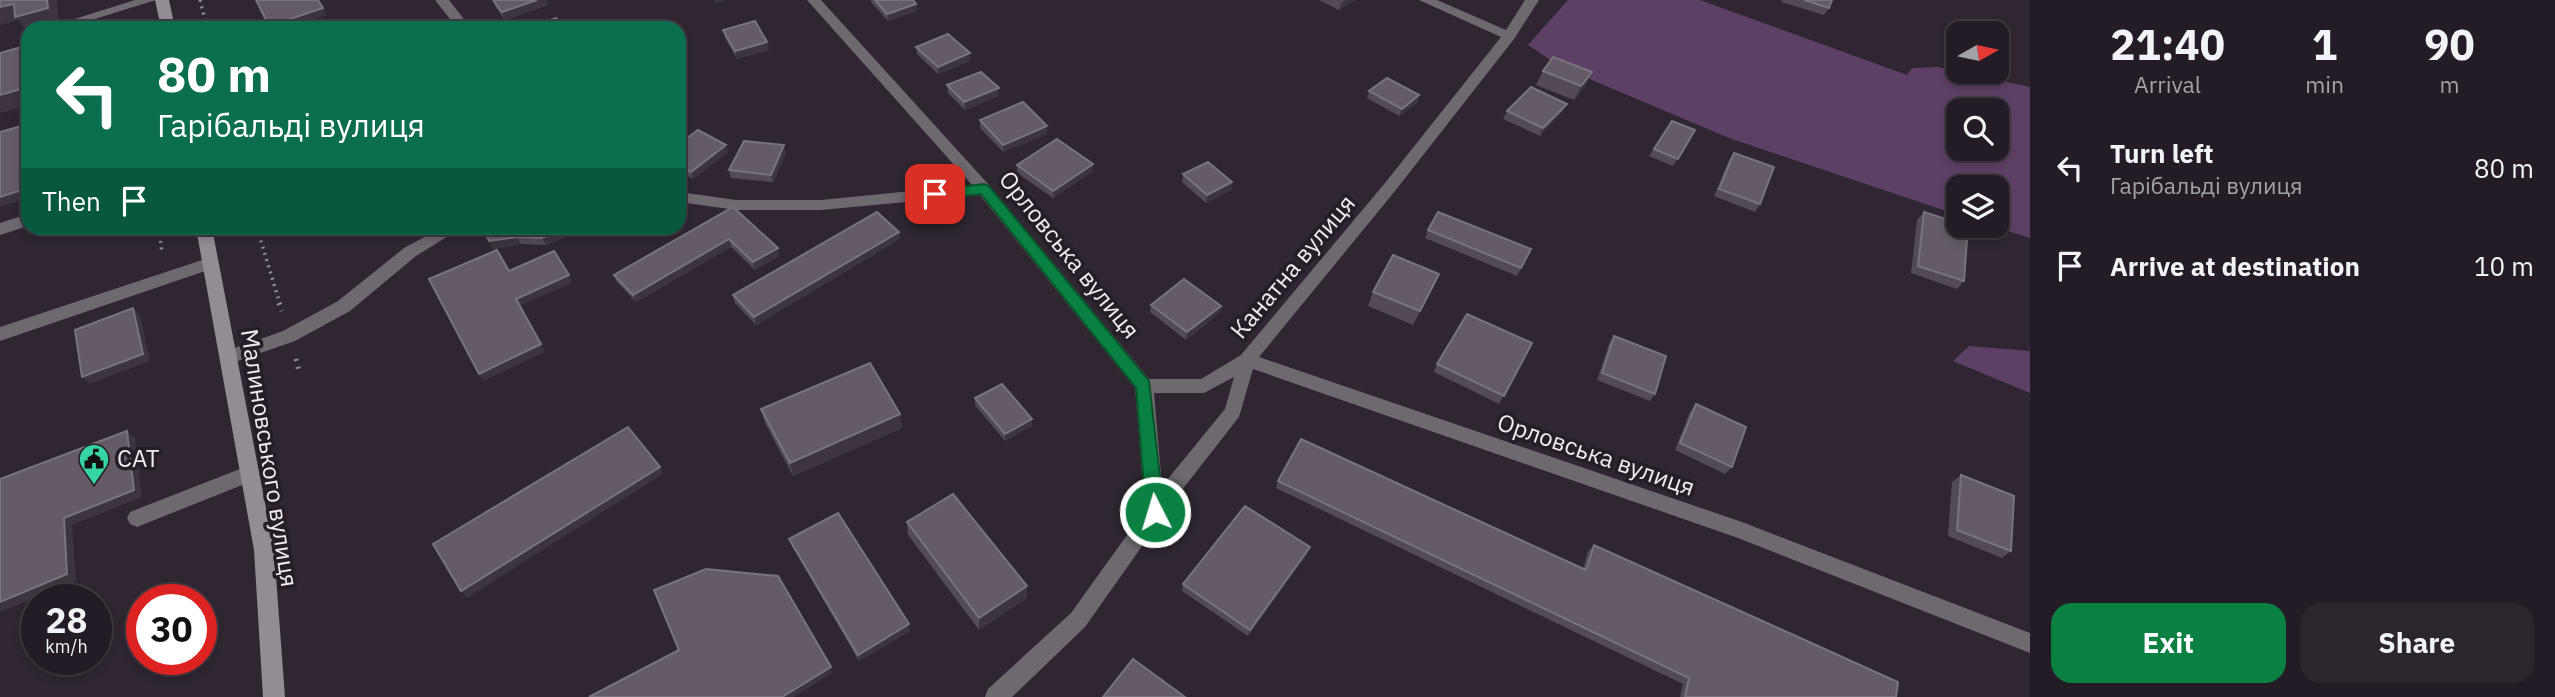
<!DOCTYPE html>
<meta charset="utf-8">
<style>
body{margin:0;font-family:"IBM Plex Sans",sans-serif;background:#2b252e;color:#f1f3f6;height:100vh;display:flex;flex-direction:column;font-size:26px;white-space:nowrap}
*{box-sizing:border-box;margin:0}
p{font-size:23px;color:#a3a1a7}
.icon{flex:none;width:38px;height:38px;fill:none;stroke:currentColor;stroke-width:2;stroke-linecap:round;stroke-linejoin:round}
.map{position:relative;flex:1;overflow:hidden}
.sheet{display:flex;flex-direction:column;background:#231c26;width:525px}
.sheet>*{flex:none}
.hud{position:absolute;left:21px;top:21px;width:665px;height:214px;border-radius:21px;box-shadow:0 4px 10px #0003,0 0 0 2px #403a43;background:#0b6e4f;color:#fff;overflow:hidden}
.needle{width:46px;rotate:81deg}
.buttons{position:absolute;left:1946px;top:21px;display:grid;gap:14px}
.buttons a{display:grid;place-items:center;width:63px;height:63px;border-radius:14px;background:#231c26;box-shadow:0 4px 10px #0003,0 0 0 2px #403a43;font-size:35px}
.speed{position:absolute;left:21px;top:584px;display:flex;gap:14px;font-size:35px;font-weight:700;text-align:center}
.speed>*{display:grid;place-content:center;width:91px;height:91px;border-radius:50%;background:#231c26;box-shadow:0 4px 10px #0003,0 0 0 2px #403a43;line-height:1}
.speed small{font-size:18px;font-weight:400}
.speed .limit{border:10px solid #d22;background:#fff;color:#111}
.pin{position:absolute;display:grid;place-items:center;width:60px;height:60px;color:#fff;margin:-30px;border-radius:14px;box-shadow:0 4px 10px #0006}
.me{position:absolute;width:77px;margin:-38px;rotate:355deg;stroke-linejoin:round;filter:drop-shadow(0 0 5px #0008)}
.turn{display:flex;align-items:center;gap:24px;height:147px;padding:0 21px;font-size:32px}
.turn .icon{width:91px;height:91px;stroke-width:2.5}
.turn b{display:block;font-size:49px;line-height:60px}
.then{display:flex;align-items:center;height:66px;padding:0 21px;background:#0003;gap:14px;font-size:26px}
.eta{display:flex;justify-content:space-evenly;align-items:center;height:119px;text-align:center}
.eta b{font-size:42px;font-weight:700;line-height:49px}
.action{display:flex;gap:14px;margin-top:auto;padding:14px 21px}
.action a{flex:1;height:80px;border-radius:21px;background:#0b8043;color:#fff;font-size:28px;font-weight:700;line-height:80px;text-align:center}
.action a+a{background:#2b252e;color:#f1f3f6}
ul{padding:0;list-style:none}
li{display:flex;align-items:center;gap:21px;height:98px;padding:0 21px}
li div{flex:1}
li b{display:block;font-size:26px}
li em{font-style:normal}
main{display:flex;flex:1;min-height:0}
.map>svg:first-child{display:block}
.green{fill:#5d4065;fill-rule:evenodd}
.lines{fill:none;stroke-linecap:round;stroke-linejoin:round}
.path-far1{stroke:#918a94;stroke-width:3.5;stroke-dasharray:2 4.5;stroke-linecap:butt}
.path{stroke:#918a94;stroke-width:5;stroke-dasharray:2 6;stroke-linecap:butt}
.service{fill:#6d696f;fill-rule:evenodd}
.minor{fill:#6d696f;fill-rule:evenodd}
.secondary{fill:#938c95;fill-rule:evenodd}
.wall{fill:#534a56}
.shaded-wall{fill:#3d3440}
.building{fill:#645b67;stroke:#7a727c;stroke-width:2}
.route{fill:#0b8043;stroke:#07532c;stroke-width:2}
.labels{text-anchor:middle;stroke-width:7;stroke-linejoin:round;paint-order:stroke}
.street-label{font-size:24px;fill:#f0ebf2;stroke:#251d28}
.poi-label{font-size:24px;fill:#f0ebf2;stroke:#251d28;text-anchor:start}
</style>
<main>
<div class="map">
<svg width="2030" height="697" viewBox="0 0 2030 697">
<rect width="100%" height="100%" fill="#2f2632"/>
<g class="green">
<path d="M1568,0H1700L1907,75L1912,68L1938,67L2030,87V238L1992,226H1997V187H1958V215L1729,138L1561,67L1528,45ZM1958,110H1997V149H1958Z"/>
<polygon points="1969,346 2030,351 2030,393 1953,361"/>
</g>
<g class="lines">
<g class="path-far1">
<polyline points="200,0 207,28"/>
<polyline points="159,228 162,253"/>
<polyline points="257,228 280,304"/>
</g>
<g class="path">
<polyline points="279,303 282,311"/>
<polyline points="296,359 299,371"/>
</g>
<g class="service">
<polygon points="135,0 156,0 72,26 65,22"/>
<polygon points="28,214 28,226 0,235 0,223"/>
<polygon points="441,228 461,228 416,256 350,311 295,341 229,364 223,362 220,357 223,352 283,331 338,301 404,248"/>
<polygon points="211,257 219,263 217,267 0,341 0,327"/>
<polygon points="250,465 257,467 260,473 257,479 137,527 130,524 127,518 130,512"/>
</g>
<g class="minor">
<polygon points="435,0 449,0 471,28 457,28"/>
<path d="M807,0H821L989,185L1149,379H1201L1241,355L1385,183L1501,37L1419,0H1437L1506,30L1525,0H1539L1514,39L1395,191L1259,357L1742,522L2030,633V653L1738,538L1253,369L1239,417L1178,495L1085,627L1012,697H985L988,689L1071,613L1145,510L1135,388L980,195L821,210H736L679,202V192L736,200H821L972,185ZM1234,377L1225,409L1162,486L1154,393H1204Z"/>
</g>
<g class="secondary">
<polygon points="155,0 169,0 175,28 161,28"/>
<polygon points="196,228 212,228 274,550 285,697 263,697 254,550"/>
</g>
</g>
<g class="wall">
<polygon points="493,0 548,5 505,20 495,6"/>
<polygon points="871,0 913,0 916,4 917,11 888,21 871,2"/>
<polygon points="1319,0 1355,0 1339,10"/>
<polygon points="1782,0 1832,0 1829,8 1824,15 1781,2"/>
<polygon points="723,30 769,50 737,59 725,38"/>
<polygon points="916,47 970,53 970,61 938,74 917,54"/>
<polygon points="1543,71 1592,72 1585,86 1574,100 1536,85"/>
<polygon points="947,85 999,96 965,110 948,93"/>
<polygon points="1369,91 1419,95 1417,103 1399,116 1367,98"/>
<polygon points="1507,111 1563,111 1540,136 1503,119"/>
<polygon points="980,120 1047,134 1003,152 980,128"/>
<polygon points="1672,121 1695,130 1673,166 1649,156"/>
<polygon points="679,144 728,152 693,179 679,171"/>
<polygon points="786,153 773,182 731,178 729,170"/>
<polygon points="1734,153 1760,204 1755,212 1714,196 1729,160"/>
<polygon points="1093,164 1093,171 1053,198 1017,173 1017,165"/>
<polygon points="1183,174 1232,182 1231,190 1206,203 1182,182"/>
<polygon points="733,207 779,256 755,270 731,247 636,302 617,282 614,275"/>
<polygon points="1924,212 1964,281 1957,289 1911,273 1917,220"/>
<polygon points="483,228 586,228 587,229 546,245 521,244 493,249"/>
<polygon points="1428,230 1531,249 1517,276 1425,238"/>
<polygon points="900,239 756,325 735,303 733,295"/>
<polygon points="1439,274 1413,325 1368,306 1373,292"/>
<polygon points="1151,305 1221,306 1219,313 1186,340 1150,312"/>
<polygon points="1614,336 1655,394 1650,401 1597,380 1609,344"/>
<polygon points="1532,343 1499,404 1434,372 1437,364"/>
<polygon points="975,398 1032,426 1005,441 975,405"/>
<polygon points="1696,404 1732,467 1725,474 1675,450 1690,412"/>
<polygon points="761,409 900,414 902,428 793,476 765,423"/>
<polygon points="1961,475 2011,551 2002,558 1948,536 1952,482"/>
<polygon points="1278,481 1583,569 1588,551 1594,545 1896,697 1680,697 1683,684 1276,488"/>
<polygon points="907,522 1027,598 979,630 908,535"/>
<polygon points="789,539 910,631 859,661 792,546"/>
<polygon points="1307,554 1248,636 1182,591 1183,584"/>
</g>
<g class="shaded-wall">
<polygon points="47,0 57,0 59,23 40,28 28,28 28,31 27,32 18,20 1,25 0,23 0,7 14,4"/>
<polygon points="537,0 547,0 548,5 505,20 502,12"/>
<polygon points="714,0 727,0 715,4"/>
<polygon points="1345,0 1355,0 1339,10 1341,3"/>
<polygon points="916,4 917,11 888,21 887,14"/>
<polygon points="323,8 327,15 290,28 270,28 269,26"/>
<polygon points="767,42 769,50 737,59 735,51"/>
<polygon points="970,53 970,61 938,74 938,67"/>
<polygon points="1592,72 1585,86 1574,100 1581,86"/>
<polygon points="28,87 28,105 0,113 0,95"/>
<polygon points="999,88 999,96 965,110 964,102"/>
<polygon points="1419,95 1417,103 1399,116 1402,109"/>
<polygon points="1567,104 1563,111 1540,136 1543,128"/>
<polygon points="1047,126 1047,134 1003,152 1003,145"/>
<polygon points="726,145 728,152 693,179 691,172"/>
<polygon points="784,145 786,153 773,182 771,175"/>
<polygon points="1093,164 1093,171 1053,198 1053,191"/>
<polygon points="1232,182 1231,190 1206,203 1207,195"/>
<polygon points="28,188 28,198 0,207 0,197"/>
<polygon points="568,228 586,228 587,229 546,245 542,238"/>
<polygon points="899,232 900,239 756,325 754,317"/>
<polygon points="517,237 521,244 493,249 489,241"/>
<polygon points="729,239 731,247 636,302 633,295"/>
<polygon points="778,248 779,256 755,270 753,262"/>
<polygon points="1439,274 1433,288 1413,325 1420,311"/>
<polygon points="569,275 572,283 520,306 516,299"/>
<polygon points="1221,306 1219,313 1186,340 1187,332"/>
<polygon points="133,308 140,315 150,361 90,384 82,377"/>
<polygon points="541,344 545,352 483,381 479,374"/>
<polygon points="900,414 902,428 793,476 790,463"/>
<polygon points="1032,419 1032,426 1005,441 1005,434"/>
<polygon points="127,431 135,438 142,497 72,525 76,581 0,612 0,602 64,518"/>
<polygon points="660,467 663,474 467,598 461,591"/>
<polygon points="1310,547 1307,554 1248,636 1250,630"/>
<polygon points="1027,586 1027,598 979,630 979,618"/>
<polygon points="909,624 910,631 859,661 858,655"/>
<polygon points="831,667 832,673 794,697 782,697"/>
</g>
<g class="building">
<polygon points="0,0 47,0 48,8 15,17 14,4 0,7"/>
<polygon points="256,0 318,0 323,8 269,26"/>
<polygon points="493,0 537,0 502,12"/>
<polygon points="875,0 913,0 916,4 887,14"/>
<polygon points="1804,0 1832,0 1829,8"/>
<polygon points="556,18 565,28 529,28"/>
<polygon points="755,21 767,42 735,51 723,30"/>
<polygon points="948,34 970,53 938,67 916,47"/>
<polygon points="28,45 28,87 0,95 0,53"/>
<polygon points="1553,57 1592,72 1581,86 1543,71"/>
<polygon points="981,72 999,88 964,102 947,85"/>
<polygon points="1387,78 1419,95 1402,109 1369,91"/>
<polygon points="1531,87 1567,104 1543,128 1507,111"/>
<polygon points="1023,102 1047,126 1003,145 980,120"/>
<polygon points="1672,121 1695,130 1678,159 1654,149"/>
<polygon points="28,124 28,188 0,197 0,132"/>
<polygon points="698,130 726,145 691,172 679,165 679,144"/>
<polygon points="1057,139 1093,164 1053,191 1017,165"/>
<polygon points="744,141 784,145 771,175 729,170"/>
<polygon points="1734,153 1774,167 1760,204 1719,189"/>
<polygon points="1208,162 1232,182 1207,195 1183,174"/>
<polygon points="733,207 778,248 753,262 729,239 633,295 614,275"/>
<polygon points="877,212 899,232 754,317 733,295"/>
<polygon points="1438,212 1531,249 1521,268 1428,230"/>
<polygon points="1924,212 1958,223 1958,226 1968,226 1964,281 1918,266"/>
<polygon points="483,228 568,228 542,238 517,237 489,241"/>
<polygon points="497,250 509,271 554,251 569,275 516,299 541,344 479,374 429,279"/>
<polygon points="1393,255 1439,274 1420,311 1373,292"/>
<polygon points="1184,279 1221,306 1187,332 1151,305"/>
<polygon points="133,308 143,354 82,377 75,330"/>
<polygon points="1467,314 1532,343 1504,396 1437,364"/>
<polygon points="1614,336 1666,356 1655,394 1602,373"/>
<polygon points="870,363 900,414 790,463 761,409"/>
<polygon points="1002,384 1032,419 1005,434 975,398"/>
<polygon points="1696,404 1746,427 1732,467 1680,443"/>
<polygon points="628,427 660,467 461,591 433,544"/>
<polygon points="127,431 134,490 64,518 67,574 0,602 0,479"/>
<polygon points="1301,439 1586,570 1594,545 1898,682 1896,697 1685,697 1689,678 1278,481"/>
<polygon points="1961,475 2014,496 2011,551 1957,530"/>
<polygon points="953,494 1027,586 979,618 907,522"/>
<polygon points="1245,506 1310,547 1250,630 1183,584"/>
<polygon points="838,513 909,624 858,655 789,539"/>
<polygon points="706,569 778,576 831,667 782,697 589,697 679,650 654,590"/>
<polygon points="1133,659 1185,697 1103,697"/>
</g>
<polygon class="route" points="984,184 989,186 1149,381 1164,512 1161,518 1155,520 1146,512 1136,388 981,194 935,199 928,194 935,190"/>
<defs>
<g id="civic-pin" transform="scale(1.575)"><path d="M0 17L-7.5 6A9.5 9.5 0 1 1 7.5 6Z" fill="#37d4a6" stroke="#251d28"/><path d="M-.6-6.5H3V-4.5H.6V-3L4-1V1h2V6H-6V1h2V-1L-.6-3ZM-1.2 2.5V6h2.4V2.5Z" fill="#111"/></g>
</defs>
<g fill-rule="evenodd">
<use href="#civic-pin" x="94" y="459"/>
</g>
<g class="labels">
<g class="street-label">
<text transform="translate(1069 255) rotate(51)" y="8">Орловська вулиця</text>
<text transform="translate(1293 267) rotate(-50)" y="8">Канатна вулиця</text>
<text transform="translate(1596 455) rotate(19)" y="8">Орловська вулиця</text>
<text transform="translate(269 458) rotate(81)" y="8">Малиновського вулиця</text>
</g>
<g class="poi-label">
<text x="117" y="467">САТ</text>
</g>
</g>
</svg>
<div class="buttons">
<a><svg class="needle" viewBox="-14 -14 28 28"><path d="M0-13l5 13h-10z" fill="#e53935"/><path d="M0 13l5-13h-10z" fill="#a3a1a7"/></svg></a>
<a><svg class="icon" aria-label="search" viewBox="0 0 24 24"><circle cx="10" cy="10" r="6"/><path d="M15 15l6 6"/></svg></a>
<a><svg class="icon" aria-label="layers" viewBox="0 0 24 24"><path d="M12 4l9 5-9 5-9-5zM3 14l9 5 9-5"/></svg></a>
</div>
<div class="speed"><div>28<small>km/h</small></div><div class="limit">30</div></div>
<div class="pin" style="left:935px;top:194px;background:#d93025"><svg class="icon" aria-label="arrive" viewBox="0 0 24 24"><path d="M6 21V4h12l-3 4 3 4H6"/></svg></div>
<svg class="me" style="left:1155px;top:512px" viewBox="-20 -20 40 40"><circle r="17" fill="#0b8043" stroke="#fff" stroke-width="3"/><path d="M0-11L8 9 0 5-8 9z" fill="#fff"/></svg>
<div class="hud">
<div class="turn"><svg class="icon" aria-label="left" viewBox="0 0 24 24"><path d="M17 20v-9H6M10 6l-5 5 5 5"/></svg><div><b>80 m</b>Гарібальді вулиця</div></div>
<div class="then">Then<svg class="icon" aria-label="arrive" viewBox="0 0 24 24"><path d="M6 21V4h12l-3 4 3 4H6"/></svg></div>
</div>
</div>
<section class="sheet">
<div class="eta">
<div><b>21:40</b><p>Arrival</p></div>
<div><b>1</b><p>min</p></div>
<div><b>90</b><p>m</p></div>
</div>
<ul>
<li><svg class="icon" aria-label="left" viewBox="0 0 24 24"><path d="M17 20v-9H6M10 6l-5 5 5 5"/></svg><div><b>Turn left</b><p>Гарібальді вулиця</p></div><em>80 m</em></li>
<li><svg class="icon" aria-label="arrive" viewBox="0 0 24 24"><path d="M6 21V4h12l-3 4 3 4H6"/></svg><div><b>Arrive at destination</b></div><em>10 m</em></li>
</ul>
<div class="action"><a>Exit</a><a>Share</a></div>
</section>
</main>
